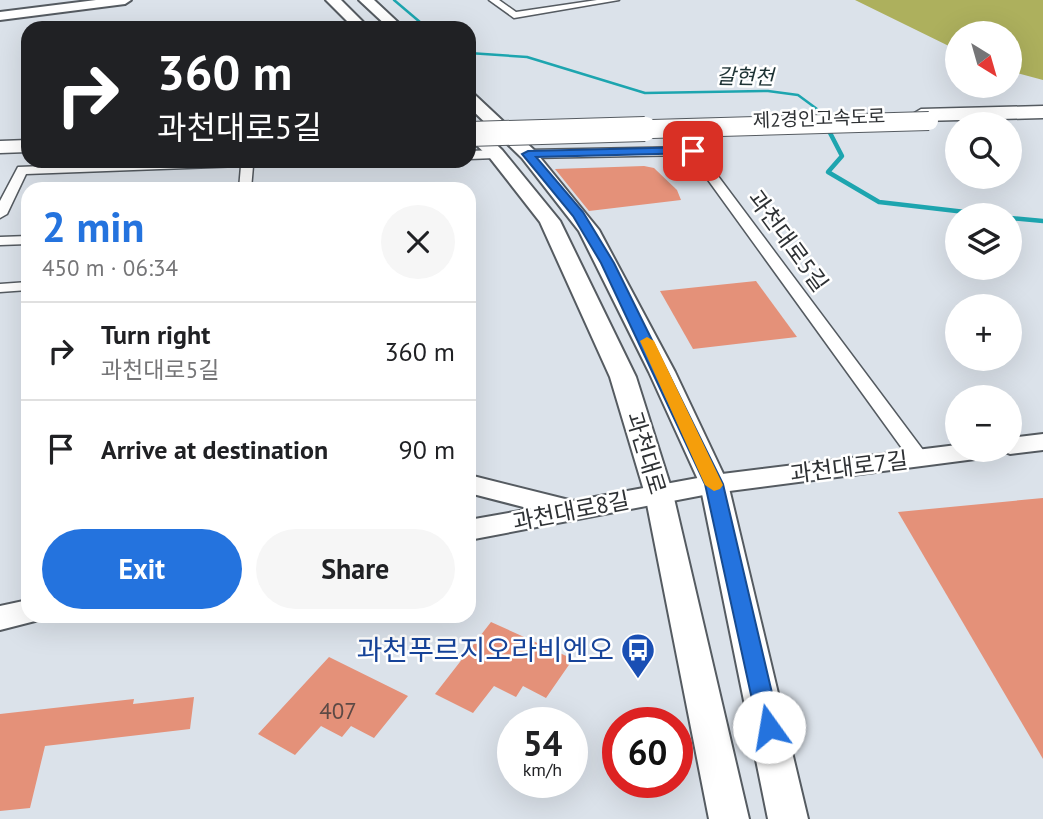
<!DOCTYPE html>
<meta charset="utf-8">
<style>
body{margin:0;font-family:"PT Sans","Noto Sans KR",sans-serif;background:#f6f6f6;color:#202124;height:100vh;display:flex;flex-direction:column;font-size:26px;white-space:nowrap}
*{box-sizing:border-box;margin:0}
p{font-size:23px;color:#757577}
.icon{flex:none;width:38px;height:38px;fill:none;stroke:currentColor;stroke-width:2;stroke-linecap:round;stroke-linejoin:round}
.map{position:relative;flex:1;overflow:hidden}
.details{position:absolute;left:21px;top:182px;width:455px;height:441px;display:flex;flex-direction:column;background:#fff;border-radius:21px;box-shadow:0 7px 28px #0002}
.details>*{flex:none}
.banner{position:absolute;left:21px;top:21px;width:455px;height:147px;border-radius:21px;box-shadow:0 7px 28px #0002;background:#202124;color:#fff;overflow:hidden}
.needle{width:46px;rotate:143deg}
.buttons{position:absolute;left:945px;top:21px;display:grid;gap:14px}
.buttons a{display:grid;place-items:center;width:77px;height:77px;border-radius:50%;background:#fff;box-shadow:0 7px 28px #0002;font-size:35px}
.speed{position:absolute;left:497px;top:707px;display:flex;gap:14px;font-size:35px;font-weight:700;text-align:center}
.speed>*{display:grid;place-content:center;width:91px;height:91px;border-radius:50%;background:#fff;box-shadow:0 7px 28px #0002;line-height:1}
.speed small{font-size:18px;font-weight:400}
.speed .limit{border:10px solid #d22;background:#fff;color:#111}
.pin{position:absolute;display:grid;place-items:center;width:60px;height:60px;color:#fff;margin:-30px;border-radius:14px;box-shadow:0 4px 10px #0006}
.me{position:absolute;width:77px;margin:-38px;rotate:347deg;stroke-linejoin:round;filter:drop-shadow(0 0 5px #0008)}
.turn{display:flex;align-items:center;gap:24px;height:147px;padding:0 21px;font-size:32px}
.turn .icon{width:91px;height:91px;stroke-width:2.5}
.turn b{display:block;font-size:49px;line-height:60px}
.round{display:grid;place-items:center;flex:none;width:74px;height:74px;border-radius:37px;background:#f6f6f6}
.headline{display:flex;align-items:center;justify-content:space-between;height:119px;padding:0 21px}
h1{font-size:42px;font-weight:600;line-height:52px;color:#2473de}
.primary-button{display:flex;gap:14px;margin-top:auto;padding:14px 21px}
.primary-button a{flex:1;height:80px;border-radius:42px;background:#2473de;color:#fff;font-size:28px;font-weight:600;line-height:80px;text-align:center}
.primary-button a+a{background:#f6f6f6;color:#202124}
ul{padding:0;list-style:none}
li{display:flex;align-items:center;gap:21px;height:98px;padding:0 21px;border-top:2px solid #e0e0e0}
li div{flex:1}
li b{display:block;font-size:26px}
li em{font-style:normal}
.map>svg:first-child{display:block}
.forest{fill:#adb05d}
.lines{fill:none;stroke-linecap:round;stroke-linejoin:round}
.stream-far1{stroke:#1da5af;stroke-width:2.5}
.stream{stroke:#1da5af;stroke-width:4.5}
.building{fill:#e49179}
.street-casing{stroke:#555b61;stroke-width:3}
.secondary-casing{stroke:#555b61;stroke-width:4}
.primary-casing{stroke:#555b61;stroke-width:4}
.highway-casing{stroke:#555b61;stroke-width:3}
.street{fill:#fff;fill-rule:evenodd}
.secondary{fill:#fff;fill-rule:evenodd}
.primary{fill:#fff;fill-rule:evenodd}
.highway{fill:#fff;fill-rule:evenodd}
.highway-bridge-far1-casing{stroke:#555b61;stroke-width:20;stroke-linecap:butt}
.highway-bridge-casing{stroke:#555b61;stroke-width:26;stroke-linecap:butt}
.highway-bridge-far1{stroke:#fff;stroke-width:18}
.highway-bridge{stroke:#fff;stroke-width:24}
.route{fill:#2473de;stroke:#174b90;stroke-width:2}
.slow{fill:#f59e0b}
.labels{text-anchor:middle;stroke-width:5;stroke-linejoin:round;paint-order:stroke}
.far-street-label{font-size:19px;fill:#2e3134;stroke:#fff}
.far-water-label{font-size:21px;font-style:italic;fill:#1e3335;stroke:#fff}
.street-label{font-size:23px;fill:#2e3134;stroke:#fff}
.near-number-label{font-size:23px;fill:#5c4945}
.near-transit-label{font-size:28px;fill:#164399;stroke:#fff;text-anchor:end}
</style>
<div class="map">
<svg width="1043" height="819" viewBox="0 0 1043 819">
<rect width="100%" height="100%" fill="#dbe2ea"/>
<polygon class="forest" points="855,0 1043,0 1043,80 1010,71 1010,33 957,33 957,50"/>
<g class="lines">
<g class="stream-far1">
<polyline points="394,0 427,28"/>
<polyline points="469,53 527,57 645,93 768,91 798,95 817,109 823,120"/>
<polyline points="827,128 828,131"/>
</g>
<g class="stream">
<polyline points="828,129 842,156 828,172 879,202 991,215"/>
<polyline points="1010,218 1043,221"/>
</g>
</g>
<g class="building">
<polygon points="644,166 654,168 677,190 681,200 589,211 555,169"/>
<polygon points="756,281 797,337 693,349 660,291"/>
<polygon points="1043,498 1043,759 898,512"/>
<polygon points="491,622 573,659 546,698 523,686 516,697 494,686 473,713 435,694"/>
<polygon points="329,657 408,696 374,738 351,726 342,737 321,726 295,755 258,734"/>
<polygon points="194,697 190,729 45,746 30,808 0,811 0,714 134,699 133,704"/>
</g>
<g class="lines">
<g class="street-casing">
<g id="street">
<polygon points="489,0 499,0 516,12 597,0 619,0 514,18"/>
<polygon points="693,147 697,148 926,454 928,458 926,462 912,462 690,155 528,158 522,154 528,150"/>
<polygon points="469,151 496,150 502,154 496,158 469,159"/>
<polygon points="178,161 293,161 287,165 253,166 251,189 239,189 241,166 26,174 7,214 0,218 0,201 18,167"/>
<polygon points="28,236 28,244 0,245 0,237"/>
<polygon points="28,282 28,290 0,292 0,284"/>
</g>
</g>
<g class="secondary-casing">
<g id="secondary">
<polygon points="96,0 131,0 125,4 0,20 0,12"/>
<polygon points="1043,434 1043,450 1010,454 1000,450 1010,450 1010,438"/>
<polygon points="957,445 957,450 996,450 992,456 983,458 714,493 469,540 469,520 531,509 469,493 469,475 573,501 714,475"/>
<polygon points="28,600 28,616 41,616 39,620 0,630 0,606"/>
</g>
</g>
<g class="primary-casing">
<g id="primary">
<polygon points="326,0 341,0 369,28 354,28"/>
<polygon points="359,0 374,0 404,28 389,28"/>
<polygon points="469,93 475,95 534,150 599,230 675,372 728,484 808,819 768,819 700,484 649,372 579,231 522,158 469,107"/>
<polygon points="469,123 475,124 502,150 560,221 636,377 673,494 749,819 709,819 645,494 610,377 540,222 490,158 469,138"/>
</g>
</g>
<g class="highway-casing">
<g id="highway">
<polygon points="1043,106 1043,118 921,121 911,115 921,109"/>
<polygon points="28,140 28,152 0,153 0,141"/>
</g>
</g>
<use href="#street" class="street"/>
<use href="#secondary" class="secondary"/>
<use href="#primary" class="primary"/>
<use href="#highway" class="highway"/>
<g class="highway-bridge-far1-casing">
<polyline id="highway-bridge-far1" points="583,131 929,121"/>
</g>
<g class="highway-bridge-casing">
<polyline id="highway-bridge" points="469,134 645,129"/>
</g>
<use href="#highway-bridge-far1" class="highway-bridge-far1"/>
<use href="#highway-bridge" class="highway-bridge"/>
</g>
<polygon class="route" points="693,147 698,151 697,153 536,157 583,212 614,263 723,484 780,727 776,733 769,736 761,733 758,727 705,484 601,263 573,216 522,154 528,151"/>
<polygon class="slow" points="647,337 654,341 723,485 720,489 714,491 705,485 640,341"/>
<defs>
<g id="bus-pin" transform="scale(1.75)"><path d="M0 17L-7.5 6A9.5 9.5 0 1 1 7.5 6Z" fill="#1a4fb4" stroke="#fff"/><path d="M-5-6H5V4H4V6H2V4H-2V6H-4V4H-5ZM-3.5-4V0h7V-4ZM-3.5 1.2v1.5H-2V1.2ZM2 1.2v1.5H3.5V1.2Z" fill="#fff"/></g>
</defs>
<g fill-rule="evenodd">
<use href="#bus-pin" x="638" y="650"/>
</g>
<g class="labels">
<g class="far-street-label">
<text transform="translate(819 118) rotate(-2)" y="7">제2경인고속도로</text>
</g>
<g class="far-water-label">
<text transform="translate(745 77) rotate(1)" y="7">갈현천</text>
</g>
<g class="street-label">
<text transform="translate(788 241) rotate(54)" y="8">과천대로5길</text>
<text transform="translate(646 453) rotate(73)" y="8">과천대로</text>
<text transform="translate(849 467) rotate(-7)" y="8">과천대로7길</text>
<text transform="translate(571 511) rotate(-11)" y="8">과천대로8길</text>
</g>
<g class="near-number-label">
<text x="338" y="719">407</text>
</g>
<g class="near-transit-label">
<text x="614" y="660">과천푸르지오라비엔오</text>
</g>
</g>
</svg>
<div class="buttons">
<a><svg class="needle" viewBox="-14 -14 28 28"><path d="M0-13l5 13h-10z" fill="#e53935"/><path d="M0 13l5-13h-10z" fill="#757577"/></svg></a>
<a><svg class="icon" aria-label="search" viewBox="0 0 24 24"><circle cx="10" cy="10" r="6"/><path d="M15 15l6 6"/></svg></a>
<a><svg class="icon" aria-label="layers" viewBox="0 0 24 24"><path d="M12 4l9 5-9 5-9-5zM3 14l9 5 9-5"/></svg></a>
<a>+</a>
<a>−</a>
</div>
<div class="speed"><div>54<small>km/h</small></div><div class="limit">60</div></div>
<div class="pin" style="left:693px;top:151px;background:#d93025"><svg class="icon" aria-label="arrive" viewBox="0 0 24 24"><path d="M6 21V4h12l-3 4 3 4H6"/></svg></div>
<svg class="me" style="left:769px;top:727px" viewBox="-20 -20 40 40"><circle r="19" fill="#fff"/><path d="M0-13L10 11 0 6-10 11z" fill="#2473de"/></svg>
<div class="banner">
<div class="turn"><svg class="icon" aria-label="right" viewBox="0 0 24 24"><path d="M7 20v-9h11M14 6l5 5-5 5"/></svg><div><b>360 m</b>과천대로5길</div></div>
</div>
<section class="details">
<div class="headline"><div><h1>2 min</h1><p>450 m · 06:34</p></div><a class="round"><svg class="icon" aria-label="close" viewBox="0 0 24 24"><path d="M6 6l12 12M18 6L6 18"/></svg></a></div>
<ul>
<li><svg class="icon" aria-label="right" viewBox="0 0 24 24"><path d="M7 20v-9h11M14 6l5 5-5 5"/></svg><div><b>Turn right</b><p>과천대로5길</p></div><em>360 m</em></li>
<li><svg class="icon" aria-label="arrive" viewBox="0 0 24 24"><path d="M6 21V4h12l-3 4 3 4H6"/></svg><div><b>Arrive at destination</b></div><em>90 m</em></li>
</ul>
<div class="primary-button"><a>Exit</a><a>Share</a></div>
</section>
</div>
